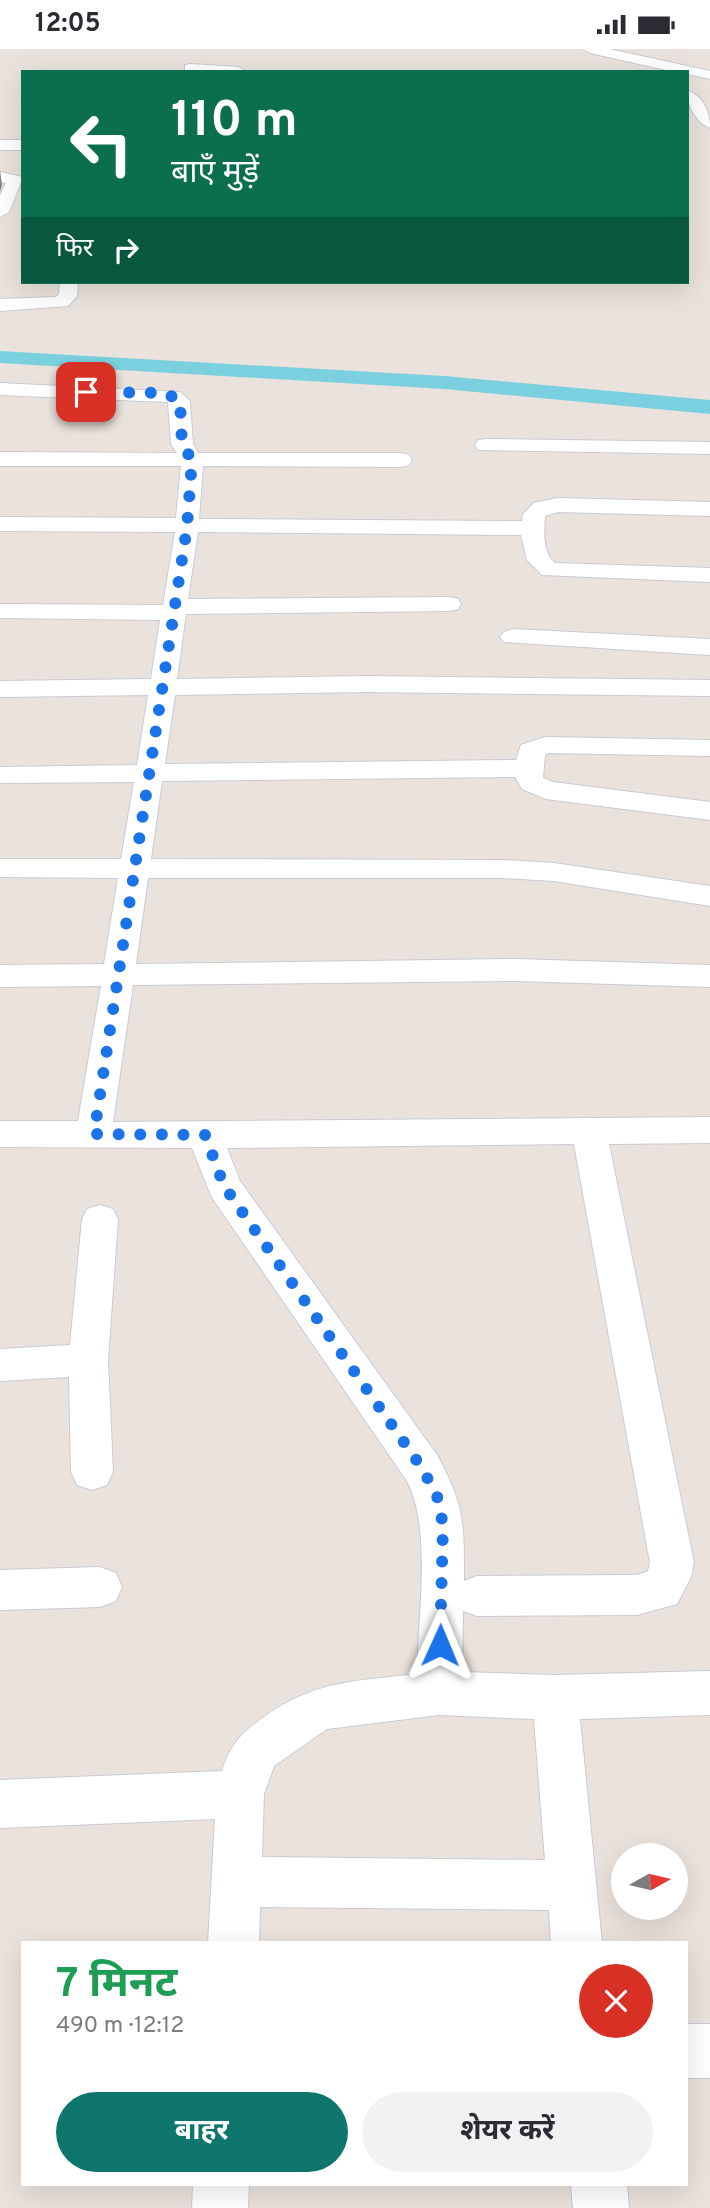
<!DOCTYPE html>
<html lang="hi">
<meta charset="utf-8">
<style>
body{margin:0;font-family:Overpass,"Noto Sans Devanagari",sans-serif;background:#f2f2f3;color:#2b2b33;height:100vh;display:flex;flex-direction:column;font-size:26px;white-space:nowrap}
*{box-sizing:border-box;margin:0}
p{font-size:23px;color:#7c7c81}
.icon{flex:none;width:38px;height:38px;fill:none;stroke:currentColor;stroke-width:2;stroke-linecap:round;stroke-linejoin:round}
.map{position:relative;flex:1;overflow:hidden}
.drawer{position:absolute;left:21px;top:1892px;width:667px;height:245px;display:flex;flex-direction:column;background:#fff;border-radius:0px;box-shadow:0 7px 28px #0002}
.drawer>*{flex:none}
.guide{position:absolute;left:21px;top:21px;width:668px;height:214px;border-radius:0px;box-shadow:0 7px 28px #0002;background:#0b6e4f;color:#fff;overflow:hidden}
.needle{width:46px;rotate:82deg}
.tools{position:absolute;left:611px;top:1794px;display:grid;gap:14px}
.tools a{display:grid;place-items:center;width:77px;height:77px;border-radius:50%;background:#fff;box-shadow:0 7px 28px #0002;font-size:35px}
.pin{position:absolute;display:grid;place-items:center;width:60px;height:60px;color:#fff;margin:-30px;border-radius:14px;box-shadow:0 4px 10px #0006}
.me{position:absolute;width:77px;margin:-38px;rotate:1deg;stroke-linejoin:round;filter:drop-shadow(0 0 5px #0008)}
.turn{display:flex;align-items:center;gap:24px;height:147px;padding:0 35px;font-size:32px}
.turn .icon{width:91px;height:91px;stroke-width:2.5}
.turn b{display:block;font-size:49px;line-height:60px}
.then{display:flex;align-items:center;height:66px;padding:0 35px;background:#0003;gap:14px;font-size:26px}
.round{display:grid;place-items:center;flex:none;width:74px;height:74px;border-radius:37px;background:#f2f2f3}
.headline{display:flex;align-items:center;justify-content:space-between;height:119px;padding:0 35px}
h1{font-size:42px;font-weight:700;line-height:52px;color:#1e9e55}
.button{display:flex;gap:14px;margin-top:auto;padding:14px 35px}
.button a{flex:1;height:80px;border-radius:42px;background:#0f766e;color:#fff;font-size:28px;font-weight:700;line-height:80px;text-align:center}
.button a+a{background:#f2f2f3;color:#2b2b33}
.status{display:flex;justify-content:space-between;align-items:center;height:49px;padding:0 35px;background:#fff;direction:ltr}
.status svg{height:19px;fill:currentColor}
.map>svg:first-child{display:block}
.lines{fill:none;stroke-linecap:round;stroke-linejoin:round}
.canal{fill:#7bd0e0;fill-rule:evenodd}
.minor-casing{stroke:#c8ccd5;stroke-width:2}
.minor{fill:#fff;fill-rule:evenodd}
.shaded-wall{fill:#888581}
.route{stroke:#1a73e8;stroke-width:12;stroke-dasharray:0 21.6}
</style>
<div class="status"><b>12:05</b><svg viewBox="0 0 49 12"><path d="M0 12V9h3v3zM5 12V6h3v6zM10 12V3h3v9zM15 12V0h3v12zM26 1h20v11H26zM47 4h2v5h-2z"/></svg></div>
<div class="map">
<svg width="710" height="2159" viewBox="0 0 710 2159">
<rect width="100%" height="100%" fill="#eae2dc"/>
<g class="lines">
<polygon class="canal" points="0,302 444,327 710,351 710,365 444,340 0,314"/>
<g class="minor-casing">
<g id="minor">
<polygon points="583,0 609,0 710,22 710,30 688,25 688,23 675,23 590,4"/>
<polygon points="190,15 238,18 245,22 185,22 185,16"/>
<path d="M688,42C703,47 710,63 710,79C695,73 687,56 688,42Z"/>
<rect x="0" y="91" width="23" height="10"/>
<polygon points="0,123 23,128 9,163 0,168 0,146 6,134 0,133"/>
<polygon points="60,233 78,233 77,247 68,257 0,262 0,250 56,248 59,245"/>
<path d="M0,334L180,343L190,352L193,395L198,404H401L409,406L412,411L409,416L401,418L203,417L199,470L522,472L523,465L534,454L558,449L710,453V467L558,463L545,467C544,483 542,503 555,514L710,519V533L542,526L527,511L521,486L198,483L188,550L449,548L458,550L461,555L458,560L449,562L186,565L177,630L366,627L710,631V647L366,643L175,646L165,715L516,711L521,696L545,688L710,691V707L549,704L545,706L543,729L553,733L710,753V771L546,750L522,740L515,728L162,732L151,810L502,811L554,814L710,837V857L554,832L502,829H148L136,915L516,910L710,916V938L516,932L133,936L113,1073L710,1068V1094L609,1095L694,1514L691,1528L677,1555L637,1566L477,1567L463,1562L462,1623L555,1626L710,1622V1666L580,1670L602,1894H551L549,1861L260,1858L259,1894H208L215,1770L0,1779V1731L222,1722C232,1692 243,1683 268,1665C318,1631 359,1632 417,1625C418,1570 432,1479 407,1432L211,1147L192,1099L0,1098V1072H78L101,937L0,938V916L104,915L118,829L0,828V810H121L134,733L0,734V718L137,716L148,646L0,648V632L151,630L160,571L0,569V555L163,556L175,483L0,482V468L176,469L181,417H0V403L177,404L171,395L168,353L0,346ZM574,1095L650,1514L648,1522L637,1526L477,1527L464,1532C464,1474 465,1458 437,1406L240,1132L227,1099ZM439,1666L534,1670L545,1811L262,1808L264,1745L274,1717L327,1680Z"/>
<polygon points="486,390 710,393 710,405 478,401 475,396 478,391"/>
<polygon points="513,580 710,590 710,606 504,593 500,588 504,583"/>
<polygon points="100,1156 113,1160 118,1170 108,1311 113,1423 107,1436 92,1441 77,1436 71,1423 69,1328 0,1332 0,1300 70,1296 82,1170 87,1160"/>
<polygon points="100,1518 116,1524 122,1538 116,1552 100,1558 0,1561 0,1521"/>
<rect x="686" y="1975" width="24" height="54"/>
<polygon points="193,2135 249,2135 248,2159 192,2159"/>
<polygon points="571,2135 627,2135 629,2159 573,2159"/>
</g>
</g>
<use href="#minor" class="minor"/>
</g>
<polygon class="shaded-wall" points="0,121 2,136 0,143"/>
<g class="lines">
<polyline class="route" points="86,343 166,344 180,352 182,395 192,411 187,478 94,1085 205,1086 224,1137 422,1419 437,1447 443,1476 440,1596"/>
</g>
</svg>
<div class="tools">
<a><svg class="needle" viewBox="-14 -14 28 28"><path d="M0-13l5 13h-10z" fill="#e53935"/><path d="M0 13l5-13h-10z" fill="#7c7c81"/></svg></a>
</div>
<div class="pin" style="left:86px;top:343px;background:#d93025"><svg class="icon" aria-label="arrive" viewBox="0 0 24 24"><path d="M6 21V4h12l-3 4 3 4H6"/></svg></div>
<svg class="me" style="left:440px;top:1596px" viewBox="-20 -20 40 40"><path d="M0-17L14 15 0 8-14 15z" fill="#1a73e8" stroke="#fff" stroke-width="4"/></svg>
<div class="guide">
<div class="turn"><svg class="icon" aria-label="left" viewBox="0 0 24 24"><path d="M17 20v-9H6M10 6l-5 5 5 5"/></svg><div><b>110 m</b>बाएँ मुड़ें</div></div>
<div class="then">फिर<svg class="icon" aria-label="right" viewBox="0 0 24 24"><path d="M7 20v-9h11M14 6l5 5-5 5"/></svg></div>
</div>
<section class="drawer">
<div class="headline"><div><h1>7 मिनट</h1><p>490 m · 12:12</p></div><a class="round" style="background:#d93025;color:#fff"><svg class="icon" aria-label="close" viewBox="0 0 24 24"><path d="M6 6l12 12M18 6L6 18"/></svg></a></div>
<div class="button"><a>बाहर</a><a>शेयर करें</a></div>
</section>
</div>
